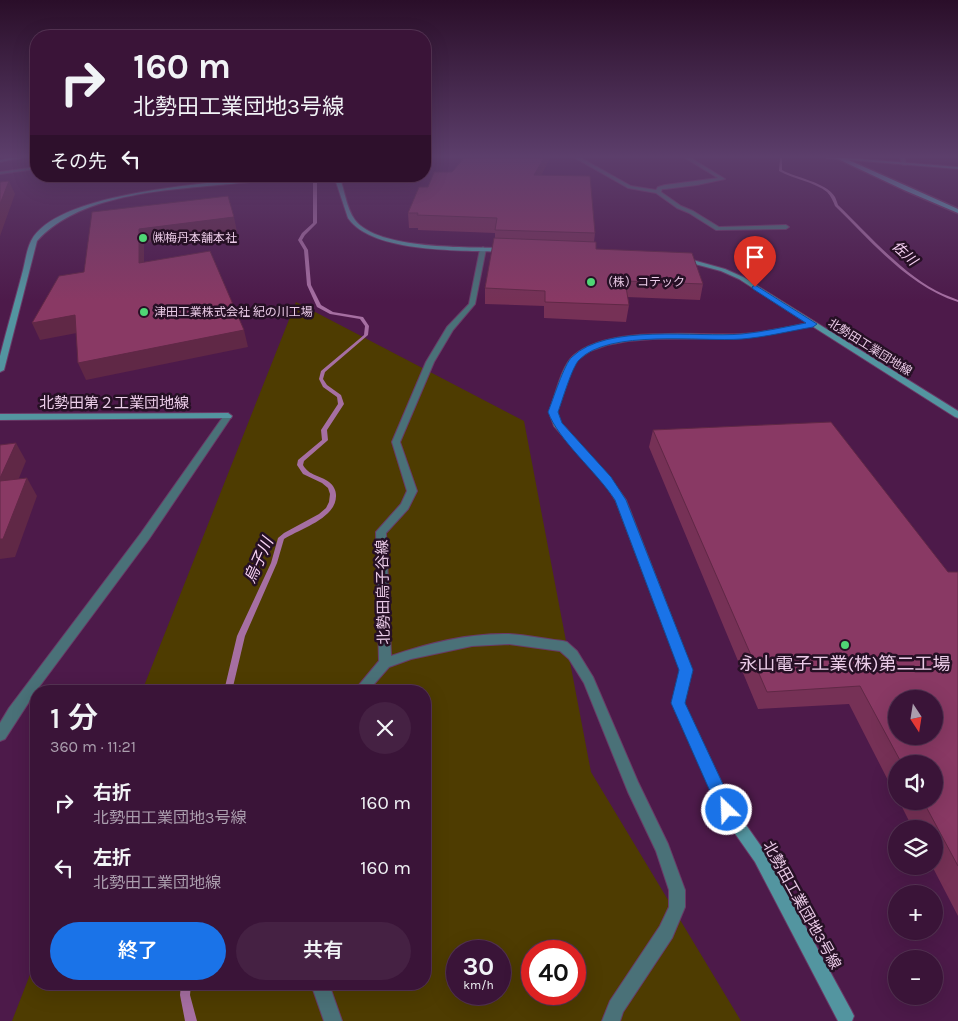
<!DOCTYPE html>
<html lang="ja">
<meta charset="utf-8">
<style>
body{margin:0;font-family:Karla,"Noto Sans JP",sans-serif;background:#452143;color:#f1f3f6;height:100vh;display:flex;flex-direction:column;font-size:19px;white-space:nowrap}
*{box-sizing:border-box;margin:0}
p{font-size:16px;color:#ab9eae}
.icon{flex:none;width:28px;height:28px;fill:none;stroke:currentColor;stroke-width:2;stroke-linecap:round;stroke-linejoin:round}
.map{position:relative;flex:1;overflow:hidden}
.panel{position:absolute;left:30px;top:685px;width:401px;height:305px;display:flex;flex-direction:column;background:#3a1438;border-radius:20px;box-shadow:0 5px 20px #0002,0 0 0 1px #543353}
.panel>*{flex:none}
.hud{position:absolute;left:30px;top:30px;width:401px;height:152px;border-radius:20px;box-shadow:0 5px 20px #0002,0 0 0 1px #543353;background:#3a1438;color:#f1f3f6;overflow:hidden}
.needle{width:32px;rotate:168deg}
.fabs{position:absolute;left:888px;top:690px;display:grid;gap:10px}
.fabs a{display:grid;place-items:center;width:55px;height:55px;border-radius:50%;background:#3a1438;box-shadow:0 5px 20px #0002,0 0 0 1px #543353;font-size:25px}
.speed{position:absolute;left:446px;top:940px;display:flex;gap:10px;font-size:25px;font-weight:700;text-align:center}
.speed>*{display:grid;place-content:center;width:65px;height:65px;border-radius:50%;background:#3a1438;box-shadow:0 5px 20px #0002,0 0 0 1px #543353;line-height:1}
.speed small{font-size:12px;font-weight:400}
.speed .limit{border:8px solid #d22;background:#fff;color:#111}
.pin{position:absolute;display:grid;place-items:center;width:42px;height:42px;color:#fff;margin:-51px -21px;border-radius:50% 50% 50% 0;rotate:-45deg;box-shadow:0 0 5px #0007}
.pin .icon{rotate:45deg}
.me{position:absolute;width:55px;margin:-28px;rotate:336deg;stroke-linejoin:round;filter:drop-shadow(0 0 4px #0008)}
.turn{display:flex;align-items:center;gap:18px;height:105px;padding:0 20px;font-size:22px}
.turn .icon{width:65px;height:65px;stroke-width:2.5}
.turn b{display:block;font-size:35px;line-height:42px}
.then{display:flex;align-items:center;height:48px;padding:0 20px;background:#0003;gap:10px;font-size:19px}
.round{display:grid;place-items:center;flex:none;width:52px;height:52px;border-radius:26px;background:#452143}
.summary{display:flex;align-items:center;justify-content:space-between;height:85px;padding:0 20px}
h1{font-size:30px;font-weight:600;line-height:38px}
.primary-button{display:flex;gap:10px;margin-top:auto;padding:10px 20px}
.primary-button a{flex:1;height:58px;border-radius:30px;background:#1a73e8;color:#fff;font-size:20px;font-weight:600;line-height:58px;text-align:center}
.primary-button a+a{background:#452143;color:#f1f3f6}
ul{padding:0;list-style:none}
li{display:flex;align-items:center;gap:15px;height:65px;padding:0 20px}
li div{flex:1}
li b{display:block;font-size:19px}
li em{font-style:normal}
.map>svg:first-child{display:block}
.green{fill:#4e3c01;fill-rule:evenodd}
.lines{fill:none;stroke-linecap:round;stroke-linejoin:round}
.stream{fill:#a66fa2;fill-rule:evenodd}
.street-casing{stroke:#693a66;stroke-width:2}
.secondary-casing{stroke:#693a66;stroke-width:2}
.primary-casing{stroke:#693a66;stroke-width:3}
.street{fill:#4a7178;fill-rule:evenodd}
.secondary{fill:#5395a0;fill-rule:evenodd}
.primary{fill:#58b0be;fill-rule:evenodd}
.wall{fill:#763156}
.shaded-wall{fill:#602846}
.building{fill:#893964;stroke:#602846;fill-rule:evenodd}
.route{fill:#1a73e8;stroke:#114b97}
.poi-dot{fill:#4fd675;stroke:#261025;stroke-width:2}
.labels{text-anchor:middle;stroke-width:5;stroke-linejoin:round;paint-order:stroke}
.far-poi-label{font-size:12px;fill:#eacbe7;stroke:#261025;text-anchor:start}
.far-street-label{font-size:12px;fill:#eacbe7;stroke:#261025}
.far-water-label{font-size:14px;font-style:italic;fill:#f9d4f5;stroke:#261025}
.street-label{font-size:15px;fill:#eacbe7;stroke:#261025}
.water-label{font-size:16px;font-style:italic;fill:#f9d4f5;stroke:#261025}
.near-poi-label{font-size:18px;fill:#eacbe7;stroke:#261025}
</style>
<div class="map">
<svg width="958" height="1021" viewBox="0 0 958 1021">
<rect width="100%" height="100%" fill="#4d1a4a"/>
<path class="green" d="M296,302L524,421L591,772L741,1021H12L36,959V984H425V691H142ZM458,951H500V994H458ZM532,951H575V994H532Z"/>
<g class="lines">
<g class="stream">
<path d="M780,158H782V170C796,178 826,182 835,197C836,199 837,202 838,205C868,234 905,277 943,294C948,296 953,298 958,300V302C908,286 872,242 835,206C833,201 831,196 827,192C815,182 793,179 779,171Z"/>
<path d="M315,177L317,178V223L305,235L302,240L308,250L311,285L321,305L333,312L363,317L369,326L368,335L325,372L323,379L327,385L341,395L344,404L327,430L328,440L327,441L304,461L303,465C309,476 320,475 329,482C333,485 336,490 336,495C337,518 300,529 284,539L277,563L245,636L232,691H224L237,636L271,563L278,538L284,533L319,514L326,508L329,502L330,494L328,488L322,483L303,474L297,465L298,460L322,440L321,430L338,404L337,397L323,387L319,379L321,371L364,335L365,326L360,319L330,314L317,307L307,285L304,250L298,240L302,233L313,223V178Z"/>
<polygon points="181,984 191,984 190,995 197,1021 185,1021 180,995"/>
</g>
<g class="street-casing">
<g id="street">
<polygon points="575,158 581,158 631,186 656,190 658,187 665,185 718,178 685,158 691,158 725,179 697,185 665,189 662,189 661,192 681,206 693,211 719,227 786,225 789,227 786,229 716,230 689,213 677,208 656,193 628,188"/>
<polygon points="900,158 904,158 907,165 903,165"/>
<polygon points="36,167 36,169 0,174 0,172"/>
<path d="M483,247L486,249L475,304L453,330L434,362L400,442L417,491L408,509L386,533L391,656C428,643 470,633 509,634C527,635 545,639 563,641L567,642L577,651L593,677L638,782L668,844L685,890V907L672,938L623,1012L620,1021H602L610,1001L660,926L669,907V890L656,851L628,792L584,683L569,659L560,651L509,644L472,646L411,659L389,667L368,691H354L379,661L376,532L401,504L407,491L392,442L426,362L447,327L469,304L480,249Z"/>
<polygon points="228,413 232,416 149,539 36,691 5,739 0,741 0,723 9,708 141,533 225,414"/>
<polygon points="311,984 329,984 342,1021 324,1021"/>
</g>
</g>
<g class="secondary-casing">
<g id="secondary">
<polygon points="9,158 21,158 0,162 0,160"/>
<polygon points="826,158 849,158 958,167 958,169"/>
<path d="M273,176H288C274,182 254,181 239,183C175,190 82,191 37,241L4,370L0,372V356C7,328 15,301 22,274C25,264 26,251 31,241C57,190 219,183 273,176Z"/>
<path d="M334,176H339C345,190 346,208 355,220C378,250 469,247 505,248L508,250L505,252C466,250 372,254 348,218Z"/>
<path d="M682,257L725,269L743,277L958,411V418L955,417L812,326L741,338L653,339L628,341L607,345L590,351L577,360L572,369L557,412L561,423L610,478L626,500L692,670L684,703L732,805L765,852L851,1010L854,1016L852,1021H838L755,862L722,815L672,703L680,670L616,501L604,482L554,426L549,412C555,397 561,367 573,356C608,325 694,336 740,334C762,333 785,328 807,323L739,279L721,271L680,260L679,259Z"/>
<polygon points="228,413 232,416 231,418 0,420 0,414"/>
</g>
</g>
<g class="primary-casing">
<polygon id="primary" points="836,158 844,158 958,209 958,213 904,190"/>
</g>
<use href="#street" class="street"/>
<use href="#secondary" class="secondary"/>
<use href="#primary" class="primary"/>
</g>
<g class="wall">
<polygon points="550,158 541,175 595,233 594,242 596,249 703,284 700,300 627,297 629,305 626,322 544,318 544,306 485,304 485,288 495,238 495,233 418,230 418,228 409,228 408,213 428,187 452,172"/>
<polygon points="653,430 948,572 958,572 958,916 932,866 934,866 934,829 913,829 899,801 934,801 934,764 896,764 896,796 849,704 758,709 649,447"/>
</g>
<g class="shaded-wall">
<polygon points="544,158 550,158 534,189 534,175"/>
<polygon points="9,181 15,194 0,236 0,204"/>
<polygon points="234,217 237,232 144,243 144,278 139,263 139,229"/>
<polygon points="75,315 82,332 40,340 32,323"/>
<polygon points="244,330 248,347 86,380 78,363"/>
<polygon points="16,443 26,461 10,500 0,484 0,478"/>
<polygon points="27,478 37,496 15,557 0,559 0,539"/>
</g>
<g class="building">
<polygon points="464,158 544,158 534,175 590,176 595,233 495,230 497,218 417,215 418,213 408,213 419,187 428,187 434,172 452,172"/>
<polygon points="9,181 0,204 0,182"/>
<polygon points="228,196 234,217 139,229 139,263 210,251 244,330 78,363 75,315 32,323 59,276 84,272 92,212"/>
<polygon points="494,238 596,242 596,249 692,253 703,284 625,281 629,305 545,302 545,291 485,288"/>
<path d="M831,422L948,572H958V866L923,801H934V764H902L860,686L767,692L653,430ZM896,699H934V736H896Z"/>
<polygon points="16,443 0,478 0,445"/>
<polygon points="27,478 3,539 0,539 0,481"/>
</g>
<linearGradient id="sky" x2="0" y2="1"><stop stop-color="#2a0e29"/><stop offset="0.52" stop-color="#5c3e6b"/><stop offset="1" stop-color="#5c3e6b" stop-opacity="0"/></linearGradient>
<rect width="958" height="301" fill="url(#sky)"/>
<path class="route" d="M755,285L817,324L813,327C790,331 766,337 742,339C701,342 608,329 579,360C572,367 562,401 558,412L562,423L611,477L626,500L693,670L685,703L735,810L733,816L727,818L721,816L671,703L679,670L615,500C596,471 559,441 548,412C553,400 564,364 572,357C607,323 696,338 742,334C763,332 785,327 806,323L753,289L752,287Z"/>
<g class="poi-dot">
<circle cx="143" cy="238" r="5"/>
<circle cx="591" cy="282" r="5"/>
<circle cx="144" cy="312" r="5"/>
<circle cx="845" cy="645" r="5"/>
</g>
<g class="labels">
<g class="far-poi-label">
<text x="153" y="242">㈱梅丹本舗本社</text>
<text x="601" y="286">（株）コテック</text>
<text x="154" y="316">津田工業株式会社 紀の川工場</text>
</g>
<g class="far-street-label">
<text transform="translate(870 347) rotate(32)" y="4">北勢田工業団地線</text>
</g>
<g class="far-water-label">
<text transform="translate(905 253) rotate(43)" y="5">佐川</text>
</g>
<g class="street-label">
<text x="114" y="408">北勢田第２工業団地線</text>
<text transform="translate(383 592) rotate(-91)" y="5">北勢田烏子谷線</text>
<text transform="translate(802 905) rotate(61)" y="5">北勢田工業団地3号線</text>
</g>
<g class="water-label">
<text transform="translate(258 560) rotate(-66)" y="6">烏子川</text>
</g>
<g class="near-poi-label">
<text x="845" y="670">永山電子工業(株)第二工場</text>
</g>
</g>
</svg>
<div class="fabs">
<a><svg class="needle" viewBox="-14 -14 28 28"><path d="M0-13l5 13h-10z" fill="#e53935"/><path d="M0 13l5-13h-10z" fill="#ab9eae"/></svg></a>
<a><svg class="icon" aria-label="sound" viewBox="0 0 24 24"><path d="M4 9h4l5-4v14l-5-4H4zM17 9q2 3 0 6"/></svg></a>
<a><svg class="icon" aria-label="layers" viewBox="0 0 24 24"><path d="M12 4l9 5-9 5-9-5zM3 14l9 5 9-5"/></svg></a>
<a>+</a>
<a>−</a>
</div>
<div class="speed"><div>30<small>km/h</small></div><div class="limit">40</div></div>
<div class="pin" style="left:755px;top:287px;background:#d93025"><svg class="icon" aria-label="arrive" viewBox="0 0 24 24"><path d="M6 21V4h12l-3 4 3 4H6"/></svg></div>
<svg class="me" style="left:727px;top:810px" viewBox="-20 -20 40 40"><circle r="17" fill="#1a73e8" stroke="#fff" stroke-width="3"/><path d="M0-11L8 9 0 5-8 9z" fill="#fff"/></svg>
<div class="hud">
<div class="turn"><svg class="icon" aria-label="right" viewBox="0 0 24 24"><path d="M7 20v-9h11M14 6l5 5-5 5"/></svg><div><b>160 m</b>北勢田工業団地3号線</div></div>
<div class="then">その先<svg class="icon" aria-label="left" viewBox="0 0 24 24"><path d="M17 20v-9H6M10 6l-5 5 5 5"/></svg></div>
</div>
<section class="panel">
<div class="summary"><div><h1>1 分</h1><p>360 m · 11:21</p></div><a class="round"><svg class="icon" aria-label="close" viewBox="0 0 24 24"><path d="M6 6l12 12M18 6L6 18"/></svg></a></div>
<ul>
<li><svg class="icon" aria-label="right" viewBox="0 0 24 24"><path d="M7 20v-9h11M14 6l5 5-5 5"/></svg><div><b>右折</b><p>北勢田工業団地3号線</p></div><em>160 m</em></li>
<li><svg class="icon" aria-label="left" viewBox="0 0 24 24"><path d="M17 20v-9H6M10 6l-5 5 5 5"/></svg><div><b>左折</b><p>北勢田工業団地線</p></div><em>160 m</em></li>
</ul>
<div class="primary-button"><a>終了</a><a>共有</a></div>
</section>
</div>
